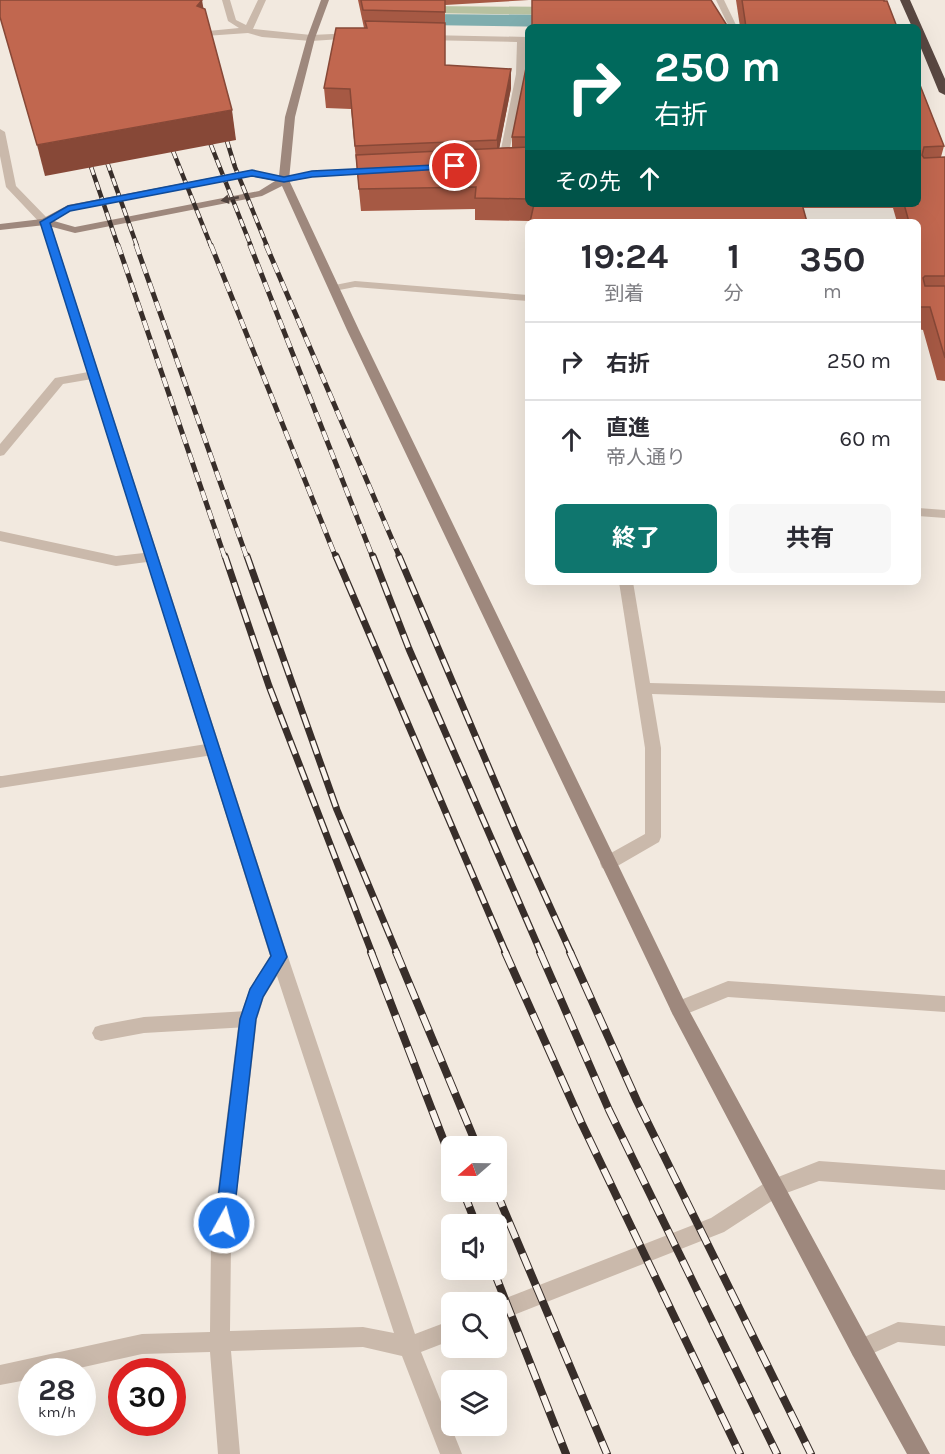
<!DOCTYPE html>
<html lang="ja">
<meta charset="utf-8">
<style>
body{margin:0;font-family:Karla,"Noto Sans JP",sans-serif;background:#f7f7f7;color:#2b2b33;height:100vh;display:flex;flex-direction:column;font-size:22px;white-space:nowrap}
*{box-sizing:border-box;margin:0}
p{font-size:20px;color:#7c7c81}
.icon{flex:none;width:33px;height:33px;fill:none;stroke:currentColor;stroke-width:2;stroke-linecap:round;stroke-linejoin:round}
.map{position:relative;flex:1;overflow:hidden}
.side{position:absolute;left:525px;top:219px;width:396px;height:366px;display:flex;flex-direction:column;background:#fff;border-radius:9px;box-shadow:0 6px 24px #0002}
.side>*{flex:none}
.hud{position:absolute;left:525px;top:24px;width:396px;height:183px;border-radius:9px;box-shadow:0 6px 24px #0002;background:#00695c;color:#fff;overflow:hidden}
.needle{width:39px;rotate:250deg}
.fabs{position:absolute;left:441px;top:1136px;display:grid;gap:12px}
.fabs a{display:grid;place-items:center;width:66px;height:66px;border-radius:9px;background:#fff;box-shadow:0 6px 24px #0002;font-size:30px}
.speed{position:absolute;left:18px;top:1358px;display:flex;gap:12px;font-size:30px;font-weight:700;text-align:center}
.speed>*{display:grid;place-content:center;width:78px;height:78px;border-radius:50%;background:#fff;box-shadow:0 6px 24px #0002;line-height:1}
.speed small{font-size:15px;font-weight:400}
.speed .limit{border:9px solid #d22;background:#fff;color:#111}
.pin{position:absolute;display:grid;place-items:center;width:51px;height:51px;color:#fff;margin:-26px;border:3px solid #fff;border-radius:50%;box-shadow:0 2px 6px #0007}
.me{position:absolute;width:66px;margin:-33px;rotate:7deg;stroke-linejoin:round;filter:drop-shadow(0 0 4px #0008)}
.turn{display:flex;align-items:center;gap:21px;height:126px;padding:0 30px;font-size:27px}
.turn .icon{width:78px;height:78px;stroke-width:2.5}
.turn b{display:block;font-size:42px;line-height:51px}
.then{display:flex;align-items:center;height:57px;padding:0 30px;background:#0003;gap:12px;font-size:22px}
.eta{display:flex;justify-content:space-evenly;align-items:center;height:102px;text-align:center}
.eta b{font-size:36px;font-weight:700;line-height:42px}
.action{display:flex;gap:12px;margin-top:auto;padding:12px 30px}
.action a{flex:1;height:69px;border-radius:9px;background:#0f766e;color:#fff;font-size:24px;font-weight:700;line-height:69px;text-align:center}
.action a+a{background:#f7f7f7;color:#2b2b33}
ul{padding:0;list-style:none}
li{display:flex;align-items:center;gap:18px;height:78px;padding:0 30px;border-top:2px solid #e1e1e2}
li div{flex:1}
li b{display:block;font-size:22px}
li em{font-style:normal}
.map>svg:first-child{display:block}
.green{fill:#b7c1a0}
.water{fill:#7fadae}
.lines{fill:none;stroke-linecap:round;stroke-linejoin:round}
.lane{fill:#cab9ab;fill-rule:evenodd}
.street{fill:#cab9ab;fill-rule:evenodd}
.secondary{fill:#9e887d;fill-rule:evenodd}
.highway{fill:#594842;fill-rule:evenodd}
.rail-far3-casing{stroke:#382e2a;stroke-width:4.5}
.rail-far2-casing{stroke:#382e2a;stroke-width:5}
.rail-far1-casing{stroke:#382e2a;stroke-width:7}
.rail-casing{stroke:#382e2a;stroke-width:8}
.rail-far3{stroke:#faf3ec;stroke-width:3;stroke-dasharray:8;stroke-linecap:butt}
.rail-far2{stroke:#faf3ec;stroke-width:4;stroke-dasharray:10;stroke-linecap:butt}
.rail-far1{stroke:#faf3ec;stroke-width:4.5;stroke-dasharray:14;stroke-linecap:butt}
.rail{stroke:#faf3ec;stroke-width:6;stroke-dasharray:17;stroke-linecap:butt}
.wall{fill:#a65944}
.shaded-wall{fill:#874837}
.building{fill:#c1674f;stroke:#874837;stroke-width:1.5}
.oneway{fill:#52443f}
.route{fill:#1a73e8;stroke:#114b97;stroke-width:1.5}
</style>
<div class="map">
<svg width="945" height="1454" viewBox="0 0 945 1454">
<rect width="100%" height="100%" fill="#f2e9df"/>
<polygon class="green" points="426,6 559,7 559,15 425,13"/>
<polygon class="water" points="425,14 559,15 560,27 424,25"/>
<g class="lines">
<g class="lane">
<polygon points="222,0 230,0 236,20 246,25 258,0 266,0 253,29 311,35 315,38 311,41 262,37 248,33 205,36 204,34 208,31 239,28 228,21"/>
<polygon points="0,129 5,132 16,186 49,220 49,224 41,224 6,187 0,156"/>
<polygon points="94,371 98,372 98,378 63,384 4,455 0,456 0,444 55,378"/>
<polygon points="213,743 218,745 221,749 218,753 213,755 0,788 0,776 2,776"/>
<polygon points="248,1011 254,1013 257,1019 254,1025 248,1027 144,1033 101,1041 95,1039 92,1033 95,1027 101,1025 144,1017"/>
</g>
<g class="street">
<polygon points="716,0 724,0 737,27 729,27"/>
<polygon points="354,33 357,34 357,38 311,41 307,38 311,35"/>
<polygon points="426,35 528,37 528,43 525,43 526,74 506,166 498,164 516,74 517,42 423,40 423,36"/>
<polygon points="375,168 380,171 379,173 312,177 284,183 279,180 312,171"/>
<path d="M45,219L50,222L288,957L415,1334L452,1320V1340L421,1352L462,1454H440L402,1356L363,1347L231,1351L240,1454H218L210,1352L142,1354L66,1371H32V1379L0,1385V1365L142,1334L210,1332L211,1245L239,1019L250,988L270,956L147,562L116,566L0,541V531L116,556L144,553L40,222ZM277,976L394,1333L363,1327L230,1331L231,1245L257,1019L264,997Z"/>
<polygon points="355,281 528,295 528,301 355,287 334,291 329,288 330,286"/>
<polygon points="918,508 945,510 945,518 918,516"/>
<polygon points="619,582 633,582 650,683 945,691 945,703 652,694 661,748 661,837 659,842 614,868 608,870 602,868 600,863 602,858 645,834 645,748"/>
<polygon points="728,981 945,996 945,1012 728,997 679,1017 673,1015 670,1009 673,1003"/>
<polygon points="819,1161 945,1170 945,1190 819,1181 781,1195 724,1232 496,1322 496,1302 711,1218 768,1181"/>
<polygon points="898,1322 945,1326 945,1346 898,1342 860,1359 853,1356 850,1349 853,1342"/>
</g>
<path class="secondary" d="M321,0H329L315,38L295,117L289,180L359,330L685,1003L930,1454H907L853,1356L673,1015L347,330L282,186L262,196L75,233L45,225L0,230V224L42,219L68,205L252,170L279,176L285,117L307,38ZM252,176L275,181L259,191L75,227L54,221L71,210Z"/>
<polygon class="highway" points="900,0 910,0 945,79 945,95 939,92 918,41 918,27 912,27"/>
<g class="rail-far3-casing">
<g id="rail-far3">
<polyline points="222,125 235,167 267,246"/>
<polyline points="205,130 251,246"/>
<polyline points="167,136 211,246"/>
<polyline points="102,148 137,246"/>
<polyline points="86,152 118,246"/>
</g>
</g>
<g class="rail-far2-casing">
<g id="rail-far2">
<polyline points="118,245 225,558"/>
<polyline points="136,245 247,558"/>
<polyline points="211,245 336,558"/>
<polyline points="250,245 373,558"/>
<polyline points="266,245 400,558"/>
</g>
</g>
<g class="rail-far1-casing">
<g id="rail-far1">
<polyline points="225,556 269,686 372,953"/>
<polyline points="247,556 337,810 397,953"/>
<polyline points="336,556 506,953"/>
<polyline points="373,556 409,649 541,953"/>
<polyline points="399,556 517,834 571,953"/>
</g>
</g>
<g class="rail-casing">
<g id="rail">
<polyline points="371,952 452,1162"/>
<polyline points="396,952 477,1146"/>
<polyline points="505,952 581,1122 740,1454"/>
<polyline points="540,952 609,1110 777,1454"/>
<polyline points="570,952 637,1101 811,1454"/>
<polyline points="463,1191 476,1224"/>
<polyline points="496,1191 607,1454"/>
<polyline points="493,1269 566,1454"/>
</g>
</g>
<use href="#rail-far3" class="rail-far3"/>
<use href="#rail-far2" class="rail-far2"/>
<use href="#rail-far1" class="rail-far1"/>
<use href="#rail" class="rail"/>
</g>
<g class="wall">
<polygon points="358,0 529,0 445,5 445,65 511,88 499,148 512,147 512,137 528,68 528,63 528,204 918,204 918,80 944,146 941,157 945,157 945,381 937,380 923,330 918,329 918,222 897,222 893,208 803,208 530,221 475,220 475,209 361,211 351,109 326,108 324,88 364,28"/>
<polygon points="736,0 884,0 897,27 740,27"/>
<polygon points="528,229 528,260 525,259 526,237"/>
</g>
<g class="shaded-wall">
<polygon points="202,0 207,29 197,6"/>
<polygon points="511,69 511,88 497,160 497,140"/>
<polygon points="232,110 236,140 45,176 37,145"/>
</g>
<g class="building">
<polygon points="0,0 202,0 197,6 205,9 232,110 37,145 0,17"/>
<polygon points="361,0 445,0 445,12 363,10"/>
<polygon points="532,0 711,0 728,27 532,27"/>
<polygon points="742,0 884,0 884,1 887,1 897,27 746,27"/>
<polygon points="365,21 445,23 445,65 511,69 497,140 355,146 350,89 324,88 336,28 367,28"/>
<polygon points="526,68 528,68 528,137 512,137"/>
<polygon points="918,80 944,146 924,147 922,155 924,158 945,157 945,276 925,276 923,278 925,286 945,286 945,358 930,307 918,307 918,222 909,222 904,204 918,204"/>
<polygon points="528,147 528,199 475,198 476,187 359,189 356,155"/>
<polygon points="534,204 802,204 807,222 530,222"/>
</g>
<defs><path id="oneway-solid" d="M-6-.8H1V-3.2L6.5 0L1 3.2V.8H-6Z" transform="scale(1.5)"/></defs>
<use class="oneway" href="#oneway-solid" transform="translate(230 199) rotate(169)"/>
<polygon class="route" points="455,164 459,166 458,168 312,177 284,182 252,176 70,211 50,223 287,957 263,997 256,1019 233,1223 230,1229 224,1232 218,1229 215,1223 240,1019 250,989 271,956 40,222 68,206 252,170 284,177 312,171"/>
</svg>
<div class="fabs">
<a><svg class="needle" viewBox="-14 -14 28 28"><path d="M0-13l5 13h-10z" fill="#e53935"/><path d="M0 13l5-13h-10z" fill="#7c7c81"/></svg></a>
<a><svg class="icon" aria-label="sound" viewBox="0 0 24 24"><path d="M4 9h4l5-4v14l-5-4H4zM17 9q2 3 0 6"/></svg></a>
<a><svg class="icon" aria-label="search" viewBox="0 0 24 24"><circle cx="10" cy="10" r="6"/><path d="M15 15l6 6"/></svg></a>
<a><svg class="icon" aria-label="layers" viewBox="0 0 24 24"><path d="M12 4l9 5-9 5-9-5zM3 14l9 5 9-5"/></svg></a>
</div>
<div class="speed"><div>28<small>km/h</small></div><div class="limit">30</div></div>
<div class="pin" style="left:455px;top:166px;background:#d93025"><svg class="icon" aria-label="arrive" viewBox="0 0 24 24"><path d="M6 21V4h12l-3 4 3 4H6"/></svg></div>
<svg class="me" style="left:224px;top:1223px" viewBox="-20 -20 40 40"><circle r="17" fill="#1a73e8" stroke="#fff" stroke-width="3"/><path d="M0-11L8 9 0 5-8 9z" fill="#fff"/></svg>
<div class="hud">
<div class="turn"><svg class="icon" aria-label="right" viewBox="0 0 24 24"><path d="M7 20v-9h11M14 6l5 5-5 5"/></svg><div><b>250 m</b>右折</div></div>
<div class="then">その先<svg class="icon" aria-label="ahead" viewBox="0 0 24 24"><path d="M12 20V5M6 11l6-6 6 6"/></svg></div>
</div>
<section class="side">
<div class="eta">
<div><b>19:24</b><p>到着</p></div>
<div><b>1</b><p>分</p></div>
<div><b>350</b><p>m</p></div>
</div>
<ul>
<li><svg class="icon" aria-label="right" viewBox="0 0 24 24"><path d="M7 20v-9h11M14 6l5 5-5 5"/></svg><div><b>右折</b></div><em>250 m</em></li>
<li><svg class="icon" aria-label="ahead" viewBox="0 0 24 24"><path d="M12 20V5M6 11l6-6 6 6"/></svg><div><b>直進</b><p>帝人通り</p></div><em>60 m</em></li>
</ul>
<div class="action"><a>終了</a><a>共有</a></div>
</section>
</div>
